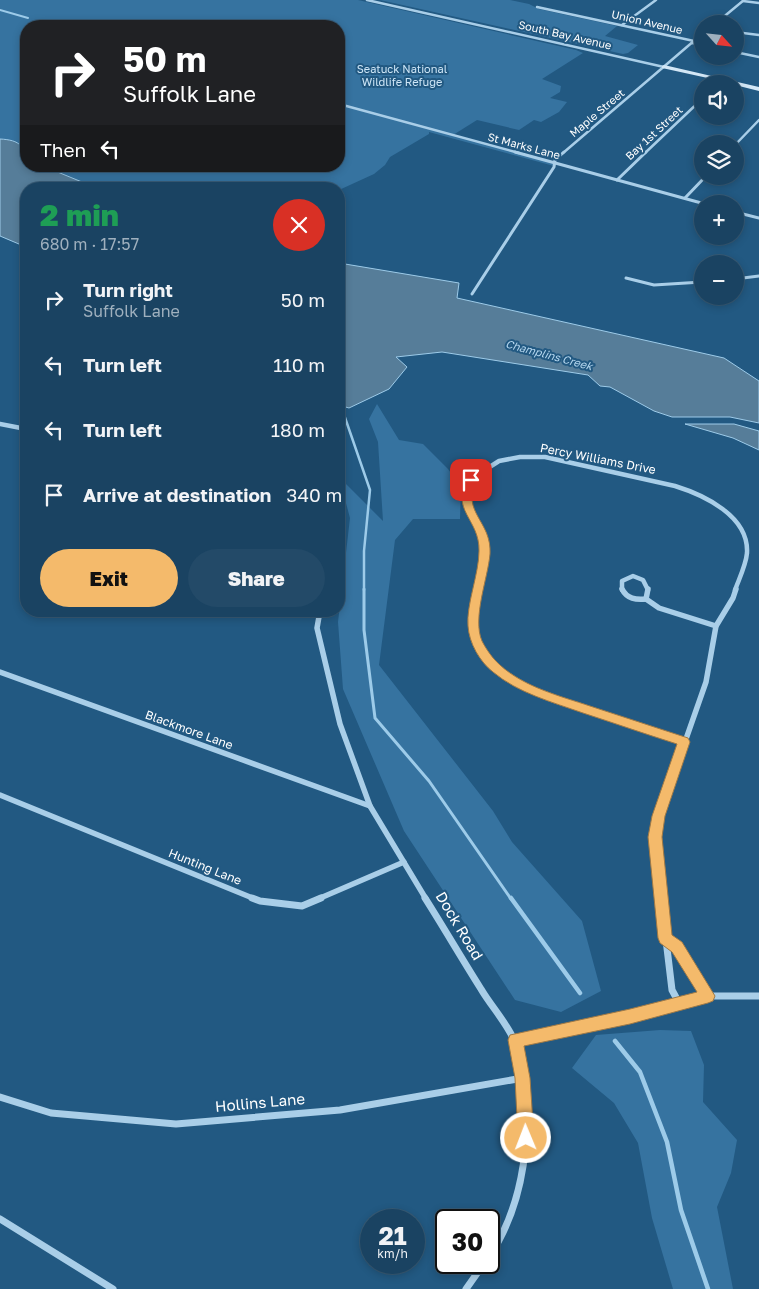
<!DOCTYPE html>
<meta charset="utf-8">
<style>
body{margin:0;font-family:"Golos Text",sans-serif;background:#234a68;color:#f1f3f6;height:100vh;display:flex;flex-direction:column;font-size:19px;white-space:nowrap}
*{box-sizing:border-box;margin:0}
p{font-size:16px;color:#9fb0be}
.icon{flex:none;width:28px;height:28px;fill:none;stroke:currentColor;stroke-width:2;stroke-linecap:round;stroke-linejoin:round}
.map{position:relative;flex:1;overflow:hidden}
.sheet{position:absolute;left:20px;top:182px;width:325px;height:435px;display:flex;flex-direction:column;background:#1a4362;border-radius:20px;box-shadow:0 2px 8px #0003,0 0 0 1px #385c77}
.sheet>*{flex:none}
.top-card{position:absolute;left:20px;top:20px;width:325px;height:152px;border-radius:20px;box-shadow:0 2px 8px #0003,0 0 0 1px #385c77;background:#202124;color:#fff;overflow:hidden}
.needle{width:32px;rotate:117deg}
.fabs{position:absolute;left:694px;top:15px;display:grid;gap:10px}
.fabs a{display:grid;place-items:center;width:50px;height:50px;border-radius:50%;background:#1a4362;box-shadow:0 2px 8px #0003,0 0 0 1px #385c77;font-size:25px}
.speed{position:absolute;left:360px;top:1209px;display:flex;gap:10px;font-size:25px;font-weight:700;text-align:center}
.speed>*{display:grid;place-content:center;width:65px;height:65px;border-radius:50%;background:#1a4362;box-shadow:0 2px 8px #0003,0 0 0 1px #385c77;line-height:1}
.speed small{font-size:12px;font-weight:400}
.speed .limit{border:2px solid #111;border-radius:8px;background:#fff;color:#111}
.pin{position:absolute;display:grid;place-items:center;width:42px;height:42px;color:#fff;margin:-21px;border-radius:10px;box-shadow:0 2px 8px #0006}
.me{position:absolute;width:55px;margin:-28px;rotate:359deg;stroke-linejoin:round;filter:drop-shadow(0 0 4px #0008)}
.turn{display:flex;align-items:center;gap:18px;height:105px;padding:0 20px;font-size:22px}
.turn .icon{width:65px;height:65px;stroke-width:2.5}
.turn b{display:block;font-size:35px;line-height:42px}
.then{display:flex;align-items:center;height:48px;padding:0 20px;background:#0003;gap:10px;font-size:19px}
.round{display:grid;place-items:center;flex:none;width:52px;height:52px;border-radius:26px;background:#234a68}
.overview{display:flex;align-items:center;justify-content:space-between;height:85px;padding:0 20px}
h1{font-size:30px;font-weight:800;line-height:38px;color:#1e9e55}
.button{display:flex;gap:10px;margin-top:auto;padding:10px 20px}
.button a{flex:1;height:58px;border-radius:30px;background:#f4ba6b;color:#111;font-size:20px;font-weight:800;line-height:58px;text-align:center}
.button a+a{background:#234a68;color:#f1f3f6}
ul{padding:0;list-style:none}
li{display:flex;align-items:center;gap:15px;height:65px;padding:0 20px}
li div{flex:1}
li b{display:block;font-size:19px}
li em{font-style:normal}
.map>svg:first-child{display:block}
.green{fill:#3673a0}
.water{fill:#567d99;stroke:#9dcbe9}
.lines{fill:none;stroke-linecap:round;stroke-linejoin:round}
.stream-far3{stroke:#9dcbe9;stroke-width:2}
.stream-far2{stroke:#9dcbe9;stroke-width:2.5}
.stream-far1{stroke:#9dcbe9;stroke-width:3}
.stream{stroke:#9dcbe9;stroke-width:4.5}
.street-far4{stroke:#a9cee8;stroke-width:2.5}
.street-far3{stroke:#a9cee8;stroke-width:3}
.street-far2{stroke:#a9cee8;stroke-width:4.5}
.street-far1{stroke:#a9cee8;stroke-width:5.5}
.street{stroke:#a9cee8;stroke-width:7}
.secondary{fill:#d3e7f6;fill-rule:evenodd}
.route{fill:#f4ba6b;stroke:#9f7946}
.labels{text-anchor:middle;stroke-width:4;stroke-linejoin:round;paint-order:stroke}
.far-street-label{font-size:11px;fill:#fff;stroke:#225982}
.far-park-label{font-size:11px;fill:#cde5f6;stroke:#225982}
.far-water-label{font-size:11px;font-style:italic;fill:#b5d7ef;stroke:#225982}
.street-label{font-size:12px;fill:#fff;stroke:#225982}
.near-street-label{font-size:15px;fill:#fff;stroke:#225982}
</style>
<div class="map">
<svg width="759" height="1289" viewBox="0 0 759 1289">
<rect width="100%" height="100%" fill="#225982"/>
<g class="green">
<path d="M0,0H358L576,50L583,53L542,79L561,86L560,92L550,98L567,102L559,112L541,122L534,120L519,130L477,120L453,135L552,162L554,166L429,132V134L390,157L385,165L374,174L339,190L99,189L43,166H339V26H26V154C21,142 12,140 0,139Z"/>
<polygon points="380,0 510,0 529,4 539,9 617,26 605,36 638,45 628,53 623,54"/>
<polygon points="377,404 399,440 423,444 448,469 461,486 460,519 413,519 395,540 379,665 493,811 512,842 582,921 601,991 561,1012 515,1000 404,831 343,689 338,622 350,518 339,477 383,521 378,442 369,419"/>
<polygon points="660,1030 691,1031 704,1065 703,1102 737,1140 731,1173 717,1207 733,1289 673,1289 652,1218 638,1143 614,1103 572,1068 596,1035"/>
</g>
<g class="water">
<path d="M0,139C20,140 26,146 26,166H43L99,189H26V247L0,236Z"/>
<polygon points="339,263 459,283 457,298 724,358 759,381 759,423 730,417 672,417 654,411 610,387 600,386 588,375 442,352 396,357 407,367 389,389 349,408 339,405"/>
<polygon points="685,424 734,424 759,431 759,450 733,438"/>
</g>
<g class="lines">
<polyline class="stream-far3" points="0,10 28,18"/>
<polyline class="stream-far2" points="342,403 341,406 370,490 364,551 364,590"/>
<polyline class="stream-far1" points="364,589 364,630 375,718 429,781 511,899"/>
<g class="stream">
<polyline points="511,898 580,993"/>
<polyline points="615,1041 640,1072 667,1142 681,1210 708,1289"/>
</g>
<g class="street-far4">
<polyline points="367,0 664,67"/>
<polyline points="743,1 759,3"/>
<polyline points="537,7 694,41"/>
<polyline points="715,24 744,0"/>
<polyline points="622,25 656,0"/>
<polyline points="735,32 759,35"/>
<polyline points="692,43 702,45"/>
<polyline points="735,52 759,57"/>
<polyline points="339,104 519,153"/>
<polyline points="735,145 759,120"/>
<polyline points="563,153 702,34"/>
<polyline points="645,153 702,99"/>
</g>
<g class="street-far3">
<polyline points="515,152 705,204"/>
<polyline points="617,180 646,152"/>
<polyline points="685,198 706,176"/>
<polyline points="735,212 759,218"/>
<polyline points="626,278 654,285 702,282"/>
<polyline points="735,279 759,276"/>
<polyline points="472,294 554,167 555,160 564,152"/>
</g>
<g class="street-far2">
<polyline points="0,424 26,429"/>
<polyline points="339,504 339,514"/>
<path d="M478,590L485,541L481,529L466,504V491L471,479L499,461L520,457H545L675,486C704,495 749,516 747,553C746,565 739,579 735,590"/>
<polyline points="622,590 622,581 633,576 643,580 648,590"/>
</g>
<g class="street-far1">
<polyline points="479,589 473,625 476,641 496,669 516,682 546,696 684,742"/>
<path d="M622,589C627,599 636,600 646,599"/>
<polyline points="646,599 659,608 716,626"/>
<polyline points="646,599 648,589"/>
<polyline points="320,611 317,628 340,724 370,806 426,899"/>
<polyline points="0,672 370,806"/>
<polyline points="0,795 255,899"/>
<polyline points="318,899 404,862"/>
<polyline points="661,899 655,837 659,816 706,682 716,626 733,598 736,589"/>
</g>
<g class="street">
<polyline points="252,898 260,901 302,906 321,898"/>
<path d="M425,898C444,928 462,959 481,989C491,1006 506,1022 514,1040C518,1048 519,1058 520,1066C534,1129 525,1203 489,1257"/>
<polyline points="661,898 672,990 679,1003"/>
<polyline points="665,939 677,947 708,996"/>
<polyline points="515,1041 630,1016 708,996 759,996"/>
<polyline points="0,1097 51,1113 176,1124 340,1110 523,1078"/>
<polyline points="0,1219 113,1289"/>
<polyline points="466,1289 485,1262"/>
</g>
<polygon class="secondary" points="664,65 759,87 759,91 735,85 735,84 662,68 662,66"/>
</g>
<path class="route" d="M471,476L476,480C461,513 492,521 490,554C488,578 472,618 482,641C486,649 493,659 500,665C524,687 560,696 590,706C623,717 655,727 688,738L690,742L665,816L662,837L672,935L682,942L715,996L713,1001L708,1003L630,1024L524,1046L530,1078L534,1138L531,1143L526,1146L520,1143L518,1138L515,1078L508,1040L510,1035L630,1009L697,992L672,952L660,943L658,938L648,837L652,816L677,744C645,734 614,723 583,713C552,702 518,693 493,672C480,662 469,643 468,626C466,605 479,574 479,551C480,519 449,510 468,477Z"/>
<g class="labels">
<g class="far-street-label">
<text transform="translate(647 22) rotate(13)" y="4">Union Avenue</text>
<text transform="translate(565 35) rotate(13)" y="4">South Bay Avenue</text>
<text transform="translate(597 113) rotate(-40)" y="4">Maple Street</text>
<text transform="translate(654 133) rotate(-43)" y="4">Bay 1st Street</text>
<text transform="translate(524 146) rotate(15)" y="4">St Marks Lane</text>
</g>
<g class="far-park-label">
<text x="402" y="73">Seatuck National<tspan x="402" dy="13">Wildlife Refuge</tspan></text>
</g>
<g class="far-water-label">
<text transform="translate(549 355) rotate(15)" y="4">Champlins Creek</text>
</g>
<g class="street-label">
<text transform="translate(598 459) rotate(11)" y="4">Percy Williams Drive</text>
<text transform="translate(189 730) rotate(20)" y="4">Blackmore Lane</text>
<text transform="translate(205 867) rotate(22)" y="4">Hunting Lane</text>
</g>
<g class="near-street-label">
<text transform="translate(459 926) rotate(59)" y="5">Dock Road</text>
<text transform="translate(260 1103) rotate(-5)" y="5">Hollins Lane</text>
</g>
</g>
</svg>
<div class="fabs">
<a><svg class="needle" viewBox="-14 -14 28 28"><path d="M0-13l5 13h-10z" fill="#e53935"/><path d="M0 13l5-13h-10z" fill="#9fb0be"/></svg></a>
<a><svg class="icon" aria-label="sound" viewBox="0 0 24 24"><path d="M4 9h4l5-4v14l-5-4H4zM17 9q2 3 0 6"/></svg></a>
<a><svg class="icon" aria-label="layers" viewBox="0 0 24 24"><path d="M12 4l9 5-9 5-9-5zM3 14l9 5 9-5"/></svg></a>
<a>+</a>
<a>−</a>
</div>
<div class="speed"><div>21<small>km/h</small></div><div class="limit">30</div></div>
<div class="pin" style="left:471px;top:480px;background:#d93025"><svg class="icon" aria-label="arrive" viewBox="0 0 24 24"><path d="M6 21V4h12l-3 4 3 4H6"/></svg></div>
<svg class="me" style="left:526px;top:1138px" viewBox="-20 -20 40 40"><circle r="17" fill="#f4ba6b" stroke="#fff" stroke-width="3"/><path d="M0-11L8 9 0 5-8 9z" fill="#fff"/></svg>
<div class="top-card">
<div class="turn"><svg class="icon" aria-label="right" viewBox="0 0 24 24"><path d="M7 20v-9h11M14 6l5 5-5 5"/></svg><div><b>50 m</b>Suffolk Lane</div></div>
<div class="then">Then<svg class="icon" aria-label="left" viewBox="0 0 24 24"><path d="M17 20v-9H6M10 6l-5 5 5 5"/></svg></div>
</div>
<section class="sheet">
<div class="overview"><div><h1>2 min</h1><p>680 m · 17:57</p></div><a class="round" style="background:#d93025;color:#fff"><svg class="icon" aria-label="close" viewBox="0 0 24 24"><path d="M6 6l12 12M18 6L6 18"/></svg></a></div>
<ul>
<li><svg class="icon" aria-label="right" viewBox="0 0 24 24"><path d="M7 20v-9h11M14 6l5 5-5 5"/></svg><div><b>Turn right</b><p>Suffolk Lane</p></div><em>50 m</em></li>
<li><svg class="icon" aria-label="left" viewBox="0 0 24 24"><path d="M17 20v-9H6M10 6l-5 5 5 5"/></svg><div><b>Turn left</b></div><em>110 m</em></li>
<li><svg class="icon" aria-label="left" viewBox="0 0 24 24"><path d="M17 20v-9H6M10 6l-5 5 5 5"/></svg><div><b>Turn left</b></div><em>180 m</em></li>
<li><svg class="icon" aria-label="arrive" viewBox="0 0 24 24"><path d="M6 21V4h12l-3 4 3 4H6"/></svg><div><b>Arrive at destination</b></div><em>340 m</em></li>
</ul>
<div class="button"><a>Exit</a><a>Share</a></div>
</section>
</div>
